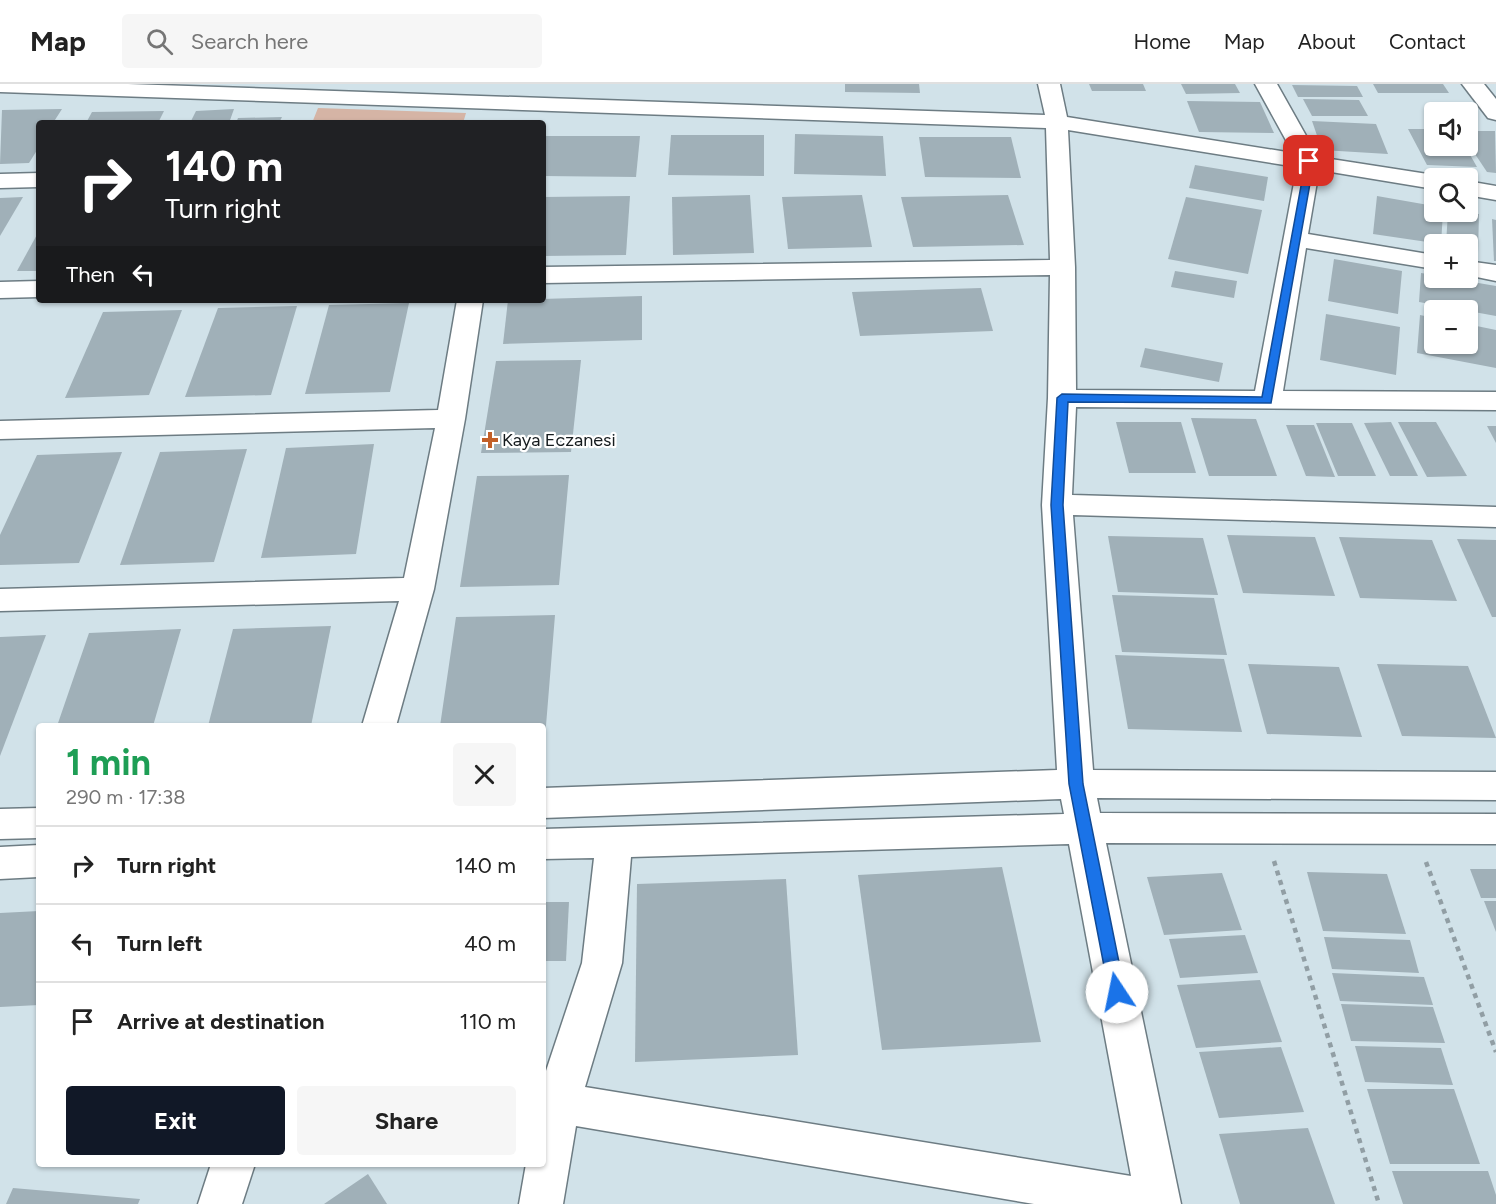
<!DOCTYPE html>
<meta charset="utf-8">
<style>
body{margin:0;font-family:Figtree,sans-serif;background:#f6f6f6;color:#222;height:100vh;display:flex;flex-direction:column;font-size:22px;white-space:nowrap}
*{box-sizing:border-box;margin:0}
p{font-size:20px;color:#767676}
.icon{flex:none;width:33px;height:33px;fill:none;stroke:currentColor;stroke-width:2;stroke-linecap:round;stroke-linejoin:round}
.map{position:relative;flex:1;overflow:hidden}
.sheet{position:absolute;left:36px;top:639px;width:510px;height:444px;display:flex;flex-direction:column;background:#fff;border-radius:6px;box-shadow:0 2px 4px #0004}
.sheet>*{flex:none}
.top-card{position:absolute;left:36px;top:36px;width:510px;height:183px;border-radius:6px;box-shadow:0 2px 4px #0004;background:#202124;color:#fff;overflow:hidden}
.fabs{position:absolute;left:1424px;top:18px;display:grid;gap:12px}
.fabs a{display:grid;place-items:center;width:54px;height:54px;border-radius:6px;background:#fff;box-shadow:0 2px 4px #0004;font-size:30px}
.pin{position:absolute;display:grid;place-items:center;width:51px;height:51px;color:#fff;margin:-26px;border-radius:12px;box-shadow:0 3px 9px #0006}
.me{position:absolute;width:66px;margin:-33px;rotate:349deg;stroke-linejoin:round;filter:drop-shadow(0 0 4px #0008)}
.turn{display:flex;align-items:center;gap:21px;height:126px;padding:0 30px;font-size:27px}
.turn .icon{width:78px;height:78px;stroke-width:2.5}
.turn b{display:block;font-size:42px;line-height:51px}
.then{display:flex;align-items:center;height:57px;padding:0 30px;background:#0003;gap:12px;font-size:22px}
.round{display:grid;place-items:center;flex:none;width:63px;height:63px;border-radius:6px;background:#f6f6f6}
.head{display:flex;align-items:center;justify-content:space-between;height:102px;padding:0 30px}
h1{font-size:36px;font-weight:700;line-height:45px;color:#1e9e55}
.cta{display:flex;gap:12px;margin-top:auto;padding:12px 30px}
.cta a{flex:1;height:69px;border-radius:6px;background:#111827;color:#fff;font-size:24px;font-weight:700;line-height:69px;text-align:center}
.cta a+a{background:#f6f6f6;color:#222}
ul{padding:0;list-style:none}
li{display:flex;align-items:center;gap:18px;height:78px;padding:0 30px;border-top:2px solid #e0e0e0}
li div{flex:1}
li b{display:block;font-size:22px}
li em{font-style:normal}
header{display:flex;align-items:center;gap:36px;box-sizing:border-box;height:84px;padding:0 30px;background:#fff;border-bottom:2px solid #e0e0e0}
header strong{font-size:28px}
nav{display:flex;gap:33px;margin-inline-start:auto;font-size:21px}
.search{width:420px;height:54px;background:#f6f6f6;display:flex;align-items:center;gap:15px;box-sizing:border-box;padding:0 21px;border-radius:6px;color:#767676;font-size:22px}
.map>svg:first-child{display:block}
.green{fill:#d5b4a5}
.building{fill:#a0b0b8}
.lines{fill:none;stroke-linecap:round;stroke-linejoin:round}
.minor-casing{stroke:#6d7c83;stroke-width:3}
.path{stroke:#919ea4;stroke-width:4.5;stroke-dasharray:5 5;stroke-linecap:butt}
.minor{fill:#fff;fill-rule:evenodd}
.route{fill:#1a73e8;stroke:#114b97;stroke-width:1.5}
.poi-dot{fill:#c25f28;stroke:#fff;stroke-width:2}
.labels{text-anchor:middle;stroke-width:4.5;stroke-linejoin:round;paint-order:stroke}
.poi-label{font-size:18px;fill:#151b1e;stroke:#fff;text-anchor:start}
</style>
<header>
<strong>Map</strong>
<div class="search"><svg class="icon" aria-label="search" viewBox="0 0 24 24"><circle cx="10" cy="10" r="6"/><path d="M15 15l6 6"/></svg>Search here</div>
<nav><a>Home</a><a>Map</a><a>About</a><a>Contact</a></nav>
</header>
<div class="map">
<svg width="1496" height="1120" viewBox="0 0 1496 1120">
<rect width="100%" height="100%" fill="#d1e2e9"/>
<polygon class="green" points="318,24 466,29 463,39 312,39"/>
<g class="building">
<polygon points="845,0 919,0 920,9 845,8"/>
<polygon points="1089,0 1143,0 1146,7 1092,7"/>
<polygon points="1181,0 1235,0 1240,9 1186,10"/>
<polygon points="1373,0 1443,0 1449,9 1378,9"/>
<polygon points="1292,1 1357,2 1363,13 1298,13"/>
<polygon points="1303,15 1359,16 1368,32 1312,32"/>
<polygon points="1187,17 1260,18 1274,49 1199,48"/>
<polygon points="62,25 53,39 39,39 39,63 29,79 0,80 2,26"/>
<polygon points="234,25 229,39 190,39 196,27"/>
<polygon points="164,27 158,39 86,39 92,28"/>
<polygon points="282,33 279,39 236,39 238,34"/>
<polygon points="1312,37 1376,40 1388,70 1322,66"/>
<polygon points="1408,45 1434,45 1434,62 1465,62 1477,83 1427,81"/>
<polygon points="1467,47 1495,47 1496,89 1487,88 1467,58"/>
<polygon points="795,50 883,52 886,92 794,90"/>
<polygon points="671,51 764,51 764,92 668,91"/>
<polygon points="543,52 640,52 636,93 543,92"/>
<polygon points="919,53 1011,53 1021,94 925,93"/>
<polygon points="1195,81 1268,93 1264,117 1189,104"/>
<polygon points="750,111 754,169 673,171 672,113"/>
<polygon points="862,111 872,163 788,165 782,113"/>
<polygon points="1008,111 1024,161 913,163 901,113"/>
<polygon points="630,112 626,171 543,172 543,113"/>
<polygon points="1377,112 1434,122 1434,128 1443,128 1441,160 1373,150"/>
<polygon points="23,113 0,152 0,114"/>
<polygon points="1186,113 1262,126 1248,190 1168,175"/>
<polygon points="1448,128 1479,130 1478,169 1467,167 1467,160 1446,160"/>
<polygon points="1492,135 1496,136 1496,177 1494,177"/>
<polygon points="39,147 39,187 17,187"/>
<polygon points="1334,175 1402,187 1398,230 1328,217"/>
<polygon points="1175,187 1237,197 1234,214 1171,203"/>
<polygon points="1421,189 1434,191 1434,194 1449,194 1496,202 1496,232 1419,218"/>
<polygon points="981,204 993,247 860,252 852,208"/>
<polygon points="642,212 642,256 503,260 508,216"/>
<polygon points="409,219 390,308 305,310 329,221"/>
<polygon points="297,222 271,311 185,313 218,224"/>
<polygon points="182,226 149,311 65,314 103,228"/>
<polygon points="1326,230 1400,243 1396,291 1320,276"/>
<polygon points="1420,231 1434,234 1434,260 1467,260 1467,240 1496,246 1496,284 1417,269"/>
<polygon points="1145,264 1223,279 1219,298 1140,283"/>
<polygon points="581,276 571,368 481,369 496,277"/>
<polygon points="1191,334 1256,335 1277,392 1209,392"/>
<polygon points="1116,338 1181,338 1196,389 1129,389"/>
<polygon points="1391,338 1418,392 1390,392 1364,339"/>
<polygon points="1398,338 1436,338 1467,392 1427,393"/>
<polygon points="1316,339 1352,339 1376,392 1338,392"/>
<polygon points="1286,341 1314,341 1335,393 1306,392"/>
<polygon points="1487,342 1496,342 1496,359"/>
<polygon points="374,360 356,470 261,474 286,364"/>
<polygon points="247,365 214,478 120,481 160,368"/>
<polygon points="122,368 79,479 0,481 0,451 37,371"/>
<polygon points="569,391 559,501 460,503 477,392"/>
<polygon points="1227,451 1315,453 1335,512 1243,509"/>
<polygon points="1108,452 1203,454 1218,511 1118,508"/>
<polygon points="1339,453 1432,456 1457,517 1360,514"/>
<polygon points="1457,455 1496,456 1496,533 1492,533"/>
<polygon points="1112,511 1214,514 1227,571 1122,568"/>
<polygon points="555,531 545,654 543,642 440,642 456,533"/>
<polygon points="331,542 311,642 208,642 233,545"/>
<polygon points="181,545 153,642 57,642 89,549"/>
<polygon points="46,551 0,672 0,553"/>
<polygon points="1115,571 1224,575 1242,648 1128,645"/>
<polygon points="1248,580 1339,583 1362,653 1267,650"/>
<polygon points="1377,580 1468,582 1496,654 1402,652"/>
<polygon points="1002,783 1041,958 882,966 858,791"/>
<polygon points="1470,785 1496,785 1496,814 1481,814"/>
<polygon points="1307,788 1387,790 1406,850 1323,847"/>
<polygon points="1222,789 1242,846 1164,851 1147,793"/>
<polygon points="786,795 798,971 635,978 637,800"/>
<polygon points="1484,817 1496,817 1496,848"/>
<polygon points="543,818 569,818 566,877 543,877"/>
<polygon points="39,827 39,921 0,923 0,829"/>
<polygon points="1245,851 1258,889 1180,894 1169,855"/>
<polygon points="1324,853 1410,856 1419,889 1332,885"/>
<polygon points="1332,889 1424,893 1433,921 1340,917"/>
<polygon points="1260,896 1282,958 1196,964 1177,901"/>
<polygon points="1341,920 1433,923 1445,959 1351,957"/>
<polygon points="1355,962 1441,964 1453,1001 1365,998"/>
<polygon points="1281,963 1304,1028 1219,1034 1199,968"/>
<polygon points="1367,1005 1454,1005 1480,1080 1390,1080"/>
<polygon points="1308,1044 1335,1120 1240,1120 1219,1050"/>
<polygon points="1392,1087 1488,1087 1496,1111 1496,1120 1403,1120"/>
<polygon points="368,1090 387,1120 324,1120"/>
<polygon points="13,1104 140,1115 138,1120 6,1120"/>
</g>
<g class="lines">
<g class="minor-casing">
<g id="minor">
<path d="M0,0H128L1045,31L1038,0H1060L1067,33L1293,69L1255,0H1277L1318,73L1434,91L1443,94H1434V105L1319,86L1308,150L1434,171V185L1306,164L1283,307L1496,308V326L1076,323L1072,411L1496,423V443L1073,431L1093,686L1496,688V716L1097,714L1100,729L1496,730V760L1106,759L1181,1120H1034L576,1042L563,1120H519L526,1080H543V996L582,879L594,774L543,775V745L1064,730L1061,715L543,734V704L1057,686L1042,421L1048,314L1050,191L543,199V183L1050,176L1046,44L0,8ZM1068,46L1297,83L1255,307L1076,306L1075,183ZM1069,760L1131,1092L585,1003L622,879L631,773Z"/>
<polygon points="1462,0 1484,0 1496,15 1496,36 1488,34"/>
<polygon points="39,89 39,103 0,104 0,90"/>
<polygon points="1467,97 1496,102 1496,116 1467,111"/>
<polygon points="1467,177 1496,181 1496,197 1467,191"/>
<polygon points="39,197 39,213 0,214 0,198"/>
<polygon points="457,216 483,216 465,335 434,505 396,642 362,642 399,517 0,527 0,505 404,494 435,344 0,355 0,337 438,326"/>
<polygon points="39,724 39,754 0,755 0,725"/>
<polygon points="39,761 39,793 0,795 0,763"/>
<polygon points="211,1080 255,1080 242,1120 198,1120"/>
</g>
</g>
<g class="path">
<polyline points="1274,777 1379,1120"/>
<polyline points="1426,778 1496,968"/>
</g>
<use href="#minor" class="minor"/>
</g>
<polygon class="route" points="1306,75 1314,77 1271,319 1068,318 1063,421 1083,700 1125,908 1123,913 1117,915 1111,913 1109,908 1069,700 1051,421 1057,314 1062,310 1262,313"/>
<path class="poi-dot" d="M487 347h6v6h6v6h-6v6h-6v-6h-6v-6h6z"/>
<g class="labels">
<g class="poi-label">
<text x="502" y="362">Kaya Eczanesi</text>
</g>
</g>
</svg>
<div class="fabs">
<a><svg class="icon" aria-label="sound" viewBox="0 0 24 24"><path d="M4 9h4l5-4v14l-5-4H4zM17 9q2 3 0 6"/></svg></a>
<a><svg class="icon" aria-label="search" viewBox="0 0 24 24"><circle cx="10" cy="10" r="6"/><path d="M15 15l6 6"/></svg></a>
<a>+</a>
<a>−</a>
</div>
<div class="pin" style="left:1309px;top:77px;background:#d93025"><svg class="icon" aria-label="arrive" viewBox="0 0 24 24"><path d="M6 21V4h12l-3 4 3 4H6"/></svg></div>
<svg class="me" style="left:1117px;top:908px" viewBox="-20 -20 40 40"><circle r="19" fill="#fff"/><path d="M0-13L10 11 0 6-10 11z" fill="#1a73e8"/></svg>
<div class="top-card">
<div class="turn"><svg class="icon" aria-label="right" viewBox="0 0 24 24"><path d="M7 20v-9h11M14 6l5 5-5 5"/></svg><div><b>140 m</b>Turn right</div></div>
<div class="then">Then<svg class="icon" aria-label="left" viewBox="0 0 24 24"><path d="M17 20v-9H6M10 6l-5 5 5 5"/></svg></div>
</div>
<section class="sheet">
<div class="head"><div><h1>1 min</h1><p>290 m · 17:38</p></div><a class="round"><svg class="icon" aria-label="close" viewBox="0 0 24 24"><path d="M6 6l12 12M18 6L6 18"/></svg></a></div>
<ul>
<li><svg class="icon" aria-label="right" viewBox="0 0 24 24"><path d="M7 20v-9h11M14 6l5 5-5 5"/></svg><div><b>Turn right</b></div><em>140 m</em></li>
<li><svg class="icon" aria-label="left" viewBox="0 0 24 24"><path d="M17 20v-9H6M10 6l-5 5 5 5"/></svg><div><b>Turn left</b></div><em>40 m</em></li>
<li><svg class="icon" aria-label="arrive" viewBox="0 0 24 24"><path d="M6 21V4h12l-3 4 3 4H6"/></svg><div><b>Arrive at destination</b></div><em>110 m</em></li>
</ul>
<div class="cta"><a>Exit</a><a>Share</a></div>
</section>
</div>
